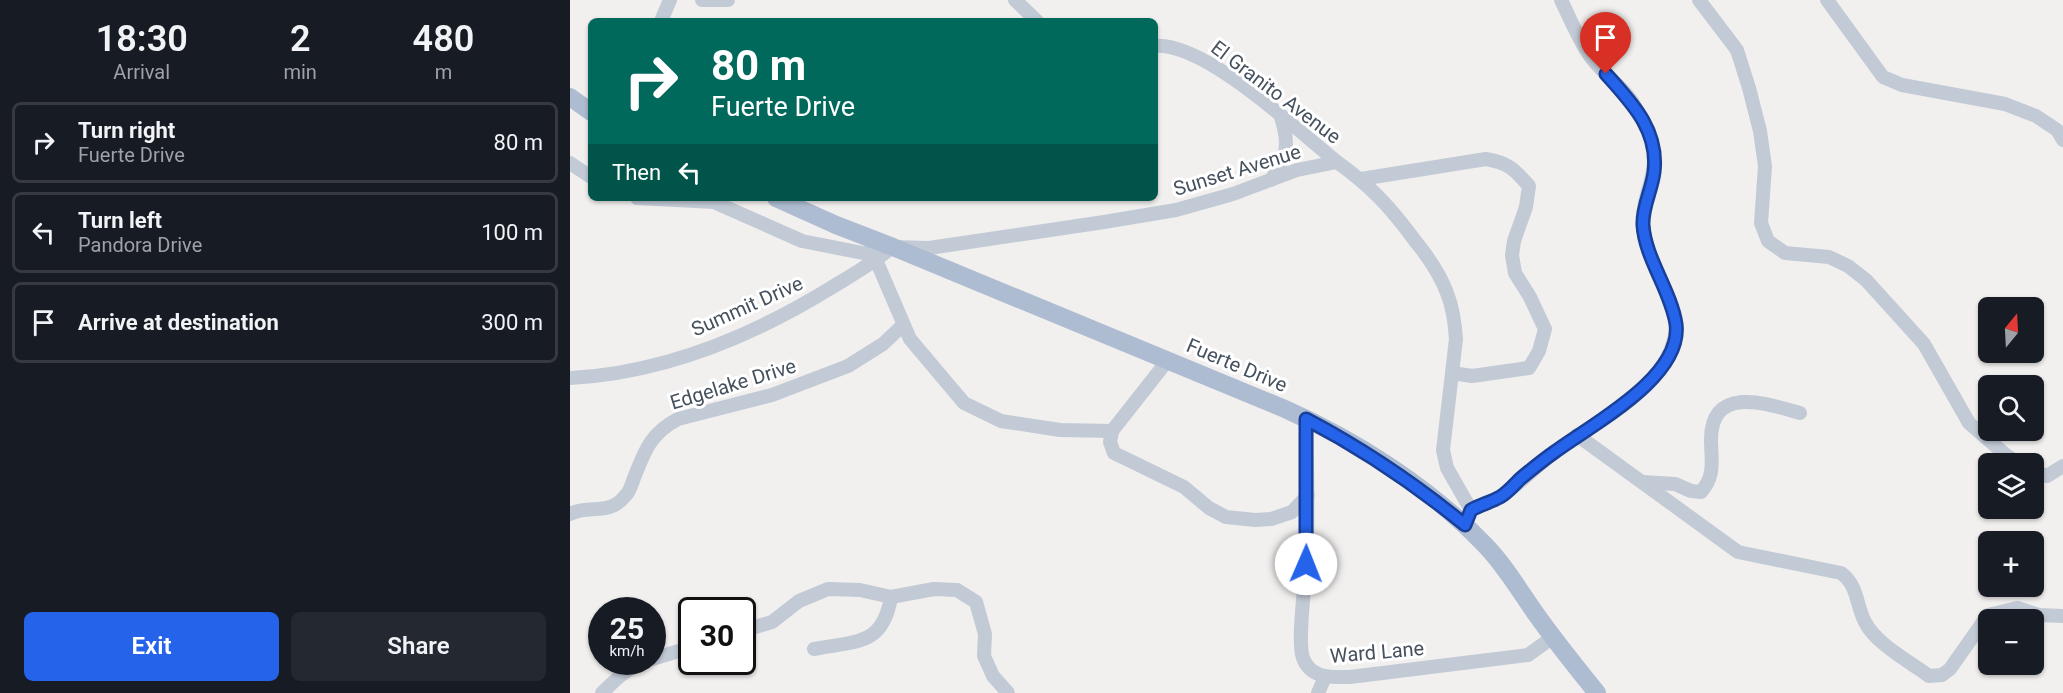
<!DOCTYPE html>
<meta charset="utf-8">
<style>
body{margin:0;font-family:Roboto,sans-serif;background:#242831;color:#f1f3f6;height:100vh;display:flex;flex-direction:column;font-size:22px;white-space:nowrap}
*{box-sizing:border-box;margin:0}
p{font-size:20px;color:#9ea1a6}
.icon{flex:none;width:33px;height:33px;fill:none;stroke:currentColor;stroke-width:2;stroke-linecap:round;stroke-linejoin:round}
.map{position:relative;flex:1;overflow:hidden}
.details{display:flex;flex-direction:column;background:#171b24;width:570px}
.details>*{flex:none}
.hud{position:absolute;left:18px;top:18px;width:570px;height:183px;border-radius:9px;box-shadow:0 2px 4px #0004;background:#00695c;color:#fff;overflow:hidden}
.needle{width:39px;rotate:18deg}
.buttons{position:absolute;left:1408px;top:297px;display:grid;gap:12px}
.buttons a{display:grid;place-items:center;width:66px;height:66px;border-radius:9px;background:#171b24;box-shadow:0 2px 4px #0004;font-size:30px}
.speed{position:absolute;left:18px;top:597px;display:flex;gap:12px;font-size:30px;font-weight:700;text-align:center}
.speed>*{display:grid;place-content:center;width:78px;height:78px;border-radius:50%;background:#171b24;box-shadow:0 2px 4px #0004;line-height:1}
.speed small{font-size:15px;font-weight:400}
.speed .limit{border:3px solid #111;border-radius:9px;background:#fff;color:#111}
.pin{position:absolute;display:grid;place-items:center;width:51px;height:51px;color:#fff;margin:-62px -26px;border-radius:50% 50% 50% 0;rotate:-45deg;box-shadow:0 0 6px #0007}
.pin .icon{rotate:45deg}
.me{position:absolute;width:66px;margin:-33px;rotate:1deg;stroke-linejoin:round;filter:drop-shadow(0 0 4px #0008)}
.turn{display:flex;align-items:center;gap:21px;height:126px;padding:0 24px;font-size:27px}
.turn .icon{width:78px;height:78px;stroke-width:2.5}
.turn b{display:block;font-size:42px;line-height:51px}
.then{display:flex;align-items:center;height:57px;padding:0 24px;background:#0003;gap:12px;font-size:22px}
.eta{display:flex;justify-content:space-evenly;align-items:center;height:102px;text-align:center}
.eta b{font-size:36px;font-weight:600;line-height:42px}
.button{display:flex;gap:12px;margin-top:auto;padding:12px 24px}
.button a{flex:1;height:69px;border-radius:9px;background:#2563eb;color:#fff;font-size:24px;font-weight:600;line-height:69px;text-align:center}
.button a+a{background:#242831;color:#f1f3f6}
ul{padding:0;list-style:none}
li{display:flex;align-items:center;gap:18px;height:81px;margin:0 12px 9px;padding:0 12px;border:3px solid #363941;border-radius:9px}
li div{flex:1}
li b{display:block;font-size:22px}
li em{font-style:normal}
main{display:flex;flex:1;min-height:0}
.map>svg:first-child{display:block}
.lines{fill:none;stroke-linecap:round;stroke-linejoin:round}
.minor{stroke:#c2cad5;stroke-width:14}
.major{stroke:#adbcd0;stroke-width:18}
.route-casing{stroke:#184099;stroke-width:15}
.route{stroke:#2563eb;stroke-width:10}
.labels{text-anchor:middle;stroke-width:6;stroke-linejoin:round;paint-order:stroke}
.street-label{font-size:20px;fill:#46515e;stroke:#fff}
</style>
<main>
<section class="details">
<div class="eta">
<div><b>18:30</b><p>Arrival</p></div>
<div><b>2</b><p>min</p></div>
<div><b>480</b><p>m</p></div>
</div>
<ul>
<li><svg class="icon" aria-label="right" viewBox="0 0 24 24"><path d="M7 20v-9h11M14 6l5 5-5 5"/></svg><div><b>Turn right</b><p>Fuerte Drive</p></div><em>80 m</em></li>
<li><svg class="icon" aria-label="left" viewBox="0 0 24 24"><path d="M17 20v-9H6M10 6l-5 5 5 5"/></svg><div><b>Turn left</b><p>Pandora Drive</p></div><em>100 m</em></li>
<li><svg class="icon" aria-label="arrive" viewBox="0 0 24 24"><path d="M6 21V4h12l-3 4 3 4H6"/></svg><div><b>Arrive at destination</b></div><em>300 m</em></li>
</ul>
<div class="button"><a>Exit</a><a>Share</a></div>
</section>
<div class="map">
<svg width="1493" height="693" viewBox="0 0 1493 693">
<rect width="100%" height="100%" fill="#f2efef"/>
<g class="lines">
<g class="minor">
<polyline points="132,0 158,0"/>
<polyline points="445,0 467,21"/>
<polyline points="1129,0 1167,50 1179,88 1190,131 1195,166 1191,223 1198,241 1215,253 1259,257 1278,266 1296,280 1354,344 1399,423 1436,455 1449,464"/>
<polyline points="1257,0 1313,77 1332,85 1435,104 1466,116 1487,130 1493,140"/>
<polyline points="91,21 100,0"/>
<path d="M585,46C635,42 727,130 767,162"/>
<polyline points="0,163 21,177"/>
<path d="M791,179L916,159C939,163 944,169 959,186L956,207L944,241L942,255L945,273L960,297L975,329L969,351L959,368L902,376L882,373"/>
<path d="M701,180C717,156 720,145 711,117"/>
<path d="M67,198L144,202L232,241L293,253L323,247L359,248L534,222L606,210L663,194L727,170L767,162C802,187 821,208 846,242C859,258 870,274 877,293C883,308 885,324 886,339L873,450L877,468L901,510L895,525"/>
<polyline points="306,260 340,339 394,403 431,421 490,430 542,431"/>
<path d="M0,378C94,373 185,335 264,286C284,274 303,263 321,248"/>
<path d="M736,419C737,468 739,517 736,566C735,587 727,641 733,658C741,679 761,677 780,677L958,655L983,637"/>
<polyline points="542,431 540,442 544,453 614,487 639,508 656,517 685,520 701,519 722,512 738,495"/>
<polyline points="542,431 598,360"/>
<path d="M1007,435L1168,552L1271,573C1288,585 1286,605 1295,622C1306,644 1340,662 1359,676L1372,675L1380,669L1418,615L1447,608L1469,615L1493,616"/>
<polyline points="1464,471 1477,476 1493,466"/>
<path d="M1073,482L1105,484L1121,491L1131,492C1146,475 1141,460 1141,439C1142,384 1198,404 1230,413"/>
<path d="M901,510C910,505 921,502 930,497C947,487 968,464 986,451C1025,422 1086,395 1102,346C1104,339 1107,331 1106,324C1101,293 1075,255 1073,225C1071,191 1095,168 1078,132C1073,121 1068,110 1061,100C1050,85 1034,74 1023,60C1009,42 1001,20 991,0"/>
<path d="M0,514C20,504 39,517 56,495C60,491 62,483 64,478C75,450 81,433 108,419L202,395L278,366L313,344L333,325"/>
<polyline points="172,631 202,622 229,601 258,589 290,590 321,597 364,589 387,590 406,602 415,634 414,656 423,676 438,693"/>
<path d="M244,649C286,641 313,646 321,597"/>
<polyline points="82,659 122,647"/>
<path d="M32,693C44,681 58,667 75,662"/>
<polyline points="748,693 755,677"/>
</g>
<g class="major">
<polyline points="0,97 21,112"/>
<path d="M206,198L266,225L323,247L715,409C787,441 859,487 914,544C934,564 949,590 966,614C985,641 1006,667 1027,693"/>
</g>
</g>
<g class="lines">
<g class="route-casing">
<path id="route" d="M736,564V419C793,449 845,484 895,525L901,510C910,505 921,502 930,497C937,493 944,485 950,479C962,469 973,460 986,451C1021,425 1113,377 1106,324C1101,291 1075,258 1073,225C1072,207 1082,190 1084,172C1089,130 1062,103 1036,74"/>
</g>
<use href="#route" class="route"/>
</g>
<g class="labels">
<g class="street-label">
<text transform="translate(706 92) rotate(37)" y="7">El Granito Avenue</text>
<text transform="translate(667 170) rotate(-17)" y="7">Sunset Avenue</text>
<text transform="translate(177 306) rotate(-24)" y="7">Summit Drive</text>
<text transform="translate(667 365) rotate(23)" y="7">Fuerte Drive</text>
<text transform="translate(163 384) rotate(-17)" y="7">Edgelake Drive</text>
<text transform="translate(807 652) rotate(-5)" y="7">Ward Lane</text>
</g>
</g>
</svg>
<div class="buttons">
<a><svg class="needle" viewBox="-14 -14 28 28"><path d="M0-13l5 13h-10z" fill="#e53935"/><path d="M0 13l5-13h-10z" fill="#9ea1a6"/></svg></a>
<a><svg class="icon" aria-label="search" viewBox="0 0 24 24"><circle cx="10" cy="10" r="6"/><path d="M15 15l6 6"/></svg></a>
<a><svg class="icon" aria-label="layers" viewBox="0 0 24 24"><path d="M12 4l9 5-9 5-9-5zM3 14l9 5 9-5"/></svg></a>
<a>+</a>
<a>−</a>
</div>
<div class="speed"><div>25<small>km/h</small></div><div class="limit">30</div></div>
<div class="pin" style="left:1036px;top:74px;background:#d93025"><svg class="icon" aria-label="arrive" viewBox="0 0 24 24"><path d="M6 21V4h12l-3 4 3 4H6"/></svg></div>
<svg class="me" style="left:736px;top:564px" viewBox="-20 -20 40 40"><circle r="19" fill="#fff"/><path d="M0-13L10 11 0 6-10 11z" fill="#2563eb"/></svg>
<div class="hud">
<div class="turn"><svg class="icon" aria-label="right" viewBox="0 0 24 24"><path d="M7 20v-9h11M14 6l5 5-5 5"/></svg><div><b>80 m</b>Fuerte Drive</div></div>
<div class="then">Then<svg class="icon" aria-label="left" viewBox="0 0 24 24"><path d="M17 20v-9H6M10 6l-5 5 5 5"/></svg></div>
</div>
</div>
</main>
